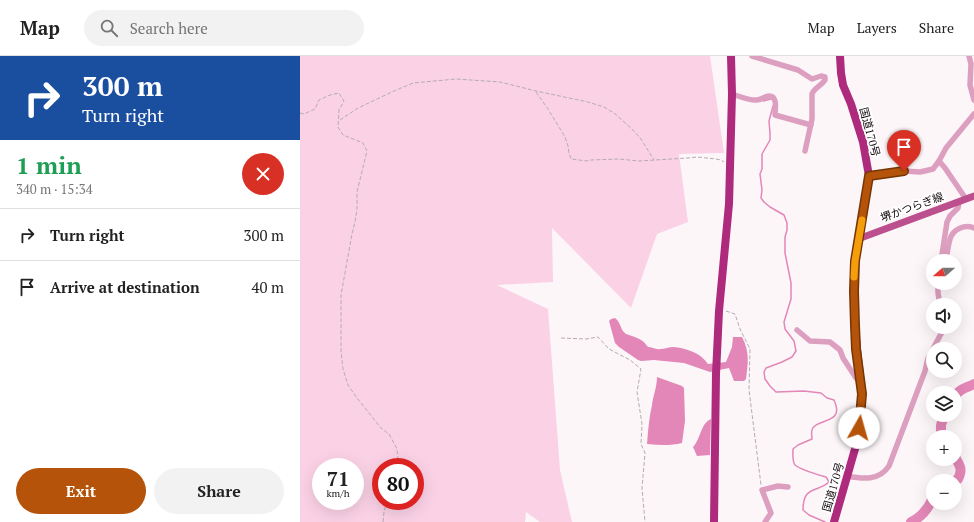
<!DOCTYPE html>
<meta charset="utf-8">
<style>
body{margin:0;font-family:"PT Serif","Noto Sans JP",serif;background:#f2f2f2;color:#222;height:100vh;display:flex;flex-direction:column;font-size:15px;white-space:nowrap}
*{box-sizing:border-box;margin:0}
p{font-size:13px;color:#767676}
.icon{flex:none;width:22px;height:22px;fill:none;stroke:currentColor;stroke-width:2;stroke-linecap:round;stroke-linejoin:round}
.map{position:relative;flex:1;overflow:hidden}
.panel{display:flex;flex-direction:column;background:#fff;width:300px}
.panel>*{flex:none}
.top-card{background:#1a4fa0;color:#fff;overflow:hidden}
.needle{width:26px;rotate:250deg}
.buttons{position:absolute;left:626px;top:198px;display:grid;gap:8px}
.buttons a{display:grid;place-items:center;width:36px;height:36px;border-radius:50%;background:#fff;box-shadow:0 4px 16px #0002;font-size:20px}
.speed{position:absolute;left:12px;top:402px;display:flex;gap:8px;font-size:20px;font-weight:700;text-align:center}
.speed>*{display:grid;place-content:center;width:52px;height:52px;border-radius:50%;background:#fff;box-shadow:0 4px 16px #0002;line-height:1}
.speed small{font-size:10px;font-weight:400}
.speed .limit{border:6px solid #d22;background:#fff;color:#111}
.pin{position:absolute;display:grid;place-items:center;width:34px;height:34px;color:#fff;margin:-41px -17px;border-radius:50% 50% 50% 0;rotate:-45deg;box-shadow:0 0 4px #0007}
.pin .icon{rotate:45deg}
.me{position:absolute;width:44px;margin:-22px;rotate:7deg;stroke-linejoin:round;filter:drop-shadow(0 0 3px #0008)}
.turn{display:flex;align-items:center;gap:14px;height:84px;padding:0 16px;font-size:18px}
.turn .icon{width:52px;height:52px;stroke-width:2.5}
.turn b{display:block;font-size:28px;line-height:34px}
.round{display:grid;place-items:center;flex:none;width:42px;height:42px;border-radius:21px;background:#f2f2f2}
.head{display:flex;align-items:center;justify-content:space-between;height:68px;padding:0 16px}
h1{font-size:24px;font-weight:700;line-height:30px;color:#1e9e55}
.button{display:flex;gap:8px;margin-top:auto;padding:8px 16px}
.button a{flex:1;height:46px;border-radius:24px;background:#b45309;color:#fff;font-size:16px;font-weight:700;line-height:46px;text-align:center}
.button a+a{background:#f2f2f2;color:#222}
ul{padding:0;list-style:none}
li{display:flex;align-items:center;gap:12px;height:52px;padding:0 16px;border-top:1px solid #e0e0e0}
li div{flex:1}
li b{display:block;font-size:15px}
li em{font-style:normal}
header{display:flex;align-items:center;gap:24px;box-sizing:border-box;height:56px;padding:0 20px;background:#fff;border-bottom:1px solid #e0e0e0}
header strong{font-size:19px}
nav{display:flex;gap:22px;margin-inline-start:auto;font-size:14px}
.search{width:280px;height:36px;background:#f2f2f2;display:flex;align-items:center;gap:10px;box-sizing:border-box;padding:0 14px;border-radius:22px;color:#767676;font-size:15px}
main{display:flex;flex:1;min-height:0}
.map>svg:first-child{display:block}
.green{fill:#fbd1e6;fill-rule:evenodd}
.water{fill:#e287b7}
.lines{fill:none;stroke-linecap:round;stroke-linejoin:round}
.stream{stroke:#e287b7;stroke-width:1.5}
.river{stroke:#e287b7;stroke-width:10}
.path{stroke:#b4acb0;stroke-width:1;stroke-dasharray:4 2;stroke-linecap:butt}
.minor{stroke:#dd9fbf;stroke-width:5.5}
.major{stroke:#bc4f8e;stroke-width:7}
.highway{stroke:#ae2a7c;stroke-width:8}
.route-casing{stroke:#753606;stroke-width:10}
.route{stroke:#b45309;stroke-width:7}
.slow{stroke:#f59e0b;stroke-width:7}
.labels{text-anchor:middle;stroke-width:3.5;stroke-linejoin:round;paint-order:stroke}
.street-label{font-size:11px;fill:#12080d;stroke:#fff}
</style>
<header>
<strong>Map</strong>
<div class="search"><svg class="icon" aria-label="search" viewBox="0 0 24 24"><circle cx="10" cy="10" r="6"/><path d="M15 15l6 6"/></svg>Search here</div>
<nav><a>Map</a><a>Layers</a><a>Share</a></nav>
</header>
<main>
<section class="panel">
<div class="top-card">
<div class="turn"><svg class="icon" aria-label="right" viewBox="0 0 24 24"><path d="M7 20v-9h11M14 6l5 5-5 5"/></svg><div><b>300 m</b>Turn right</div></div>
</div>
<div class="head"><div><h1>1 min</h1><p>340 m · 15:34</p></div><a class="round" style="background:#d93025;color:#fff"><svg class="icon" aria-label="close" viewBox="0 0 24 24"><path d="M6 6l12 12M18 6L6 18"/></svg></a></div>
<ul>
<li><svg class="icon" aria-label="right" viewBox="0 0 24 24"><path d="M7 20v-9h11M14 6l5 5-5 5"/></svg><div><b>Turn right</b></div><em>300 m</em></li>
<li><svg class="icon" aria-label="arrive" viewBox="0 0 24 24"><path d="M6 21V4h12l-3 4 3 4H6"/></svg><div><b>Arrive at destination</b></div><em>40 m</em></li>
</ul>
<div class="button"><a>Exit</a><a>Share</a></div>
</section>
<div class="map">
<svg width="674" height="466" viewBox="0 0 674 466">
<rect width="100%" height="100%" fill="#fdf6f9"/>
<path class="green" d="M0,0H410L424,97L379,98L388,166L357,178L331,252L252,172L253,226L197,229L248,253L260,414L272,466H240L226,456L225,466H0ZM21,411H55V445H21ZM81,411H115V445H81Z"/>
<g class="water">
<path d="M315,262C321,266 320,274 326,278C328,279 330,279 332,280C340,283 343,284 348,291C352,291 356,294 360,293C365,293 369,291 373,291C386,292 401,297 408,308L426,306L432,291L433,281H442C450,296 448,307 446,323L444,325H434L429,312L410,316L384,307L354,304L341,305L338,304L319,291L315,287L309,265L311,263Z"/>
<path d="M357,321L382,330L384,332L385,365L382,387C370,390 359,389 347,388C348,375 349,362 352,349C353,340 357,331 357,321Z"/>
<path d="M411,363L410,399L397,400L393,391C401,383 400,368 411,363Z"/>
</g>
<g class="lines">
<g class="stream">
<polyline points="463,45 471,43"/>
<path d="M473,50L469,65L470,77V84L462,98V113L460,118L462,134L461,142L464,146L470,151L484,159L487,167V174L485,181V197L491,227V243L484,266L485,273L494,285L496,295L492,301L482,306L466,312L464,316L465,323L470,330L476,336L504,335L521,337L527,342L534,344C546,369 515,362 512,374C511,376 512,380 512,383L498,389L493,393C493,398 492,405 495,409C501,414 519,419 526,421L529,426C517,437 503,429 503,454L509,459L525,466"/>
</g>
<g class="river">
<path d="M655,340C660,332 667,332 674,328"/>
<path d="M643,381C639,372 641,367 645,359"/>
<path d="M655,425L658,423C663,413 660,410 655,401"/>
<path d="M611,466C622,461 628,453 633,442"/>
</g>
<g class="path">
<polyline points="236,36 248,53 265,81 268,90 269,97 271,103 287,105 291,104 319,103 339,105 388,102 397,101 416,103 421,104 424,106"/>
<polyline points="0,57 4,58 15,53 19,44 30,39 39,37 44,45 39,54 38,71 43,79 63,87 67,95 57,136 57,153 55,166 52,178 41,239 41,295 43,313 48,329 57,342 81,372 89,378 96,391 98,399 97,411"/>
<polyline points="40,64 58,52 94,35 113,27 156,23 200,26 236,35 288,46 304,51 314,57 332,73 341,83 354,104"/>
<polyline points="426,255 435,258 440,273 450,293 449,334 461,429"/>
<polyline points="261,282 286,283 298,281 309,293 330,304 341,313 337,336 342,368 341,388 345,397 342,432 345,466"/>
<polyline points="83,466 84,456 87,445"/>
</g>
<g class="minor">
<path d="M452,0L498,14L512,23L521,20L525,21V24C521,30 514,32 512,38V63L505,95"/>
<polyline points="669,0 671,8 670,29 674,44"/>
<path d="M432,38C438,40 451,45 457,44C461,44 465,40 469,40C478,40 475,53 475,59L511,69"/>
<polyline points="639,105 645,112 666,143"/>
<polyline points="569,120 604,115 620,116 633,113 639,105 646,92 674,58"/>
<polyline points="641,205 647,166 650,160 658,152 659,146"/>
<path d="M646,205C647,198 648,190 650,183C653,173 665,168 674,172"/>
<polyline points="638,227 638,237 640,249"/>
<polyline points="497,274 510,285 530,286 540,294 543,302 556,322 561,326"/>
<path d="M547,420C563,423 579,425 589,410L625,315L628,302L642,276L643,271"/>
<polyline points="465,466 471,457 462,434 478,430 488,431"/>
</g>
<polyline class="major" points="558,183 674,140"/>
<g class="highway">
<polyline points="414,466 416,318 419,255 429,148 432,38 431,0"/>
<polyline points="534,466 557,386 561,358 562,338 557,293 555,269 554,235 555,205 569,120 563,86 551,48 543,29 541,17 540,0"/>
</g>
</g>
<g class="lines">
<g class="route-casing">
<polyline id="route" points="559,372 562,338 556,293 555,269 554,235 555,205 569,120 604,115"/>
</g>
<use href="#route" class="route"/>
<polyline class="slow" points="554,221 555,205 562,164"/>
</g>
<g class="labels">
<g class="street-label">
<text transform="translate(570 76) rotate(75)" y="4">国道170号</text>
<text transform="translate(612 151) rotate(-20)" y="4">堺かつらぎ線</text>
<text transform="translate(533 431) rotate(-74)" y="4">国道170号</text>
</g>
</g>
</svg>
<div class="buttons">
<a><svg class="needle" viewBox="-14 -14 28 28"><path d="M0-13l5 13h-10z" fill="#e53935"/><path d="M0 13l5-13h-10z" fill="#767676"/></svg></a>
<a><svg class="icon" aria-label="sound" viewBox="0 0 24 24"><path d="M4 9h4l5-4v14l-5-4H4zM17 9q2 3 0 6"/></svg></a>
<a><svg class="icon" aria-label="search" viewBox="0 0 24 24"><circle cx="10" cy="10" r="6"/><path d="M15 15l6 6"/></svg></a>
<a><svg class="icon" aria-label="layers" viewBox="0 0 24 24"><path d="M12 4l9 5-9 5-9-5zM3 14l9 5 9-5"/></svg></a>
<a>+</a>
<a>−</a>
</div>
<div class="speed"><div>71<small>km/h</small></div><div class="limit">80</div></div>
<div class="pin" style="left:604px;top:115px;background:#d93025"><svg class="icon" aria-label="arrive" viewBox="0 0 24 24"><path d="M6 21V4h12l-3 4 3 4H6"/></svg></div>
<svg class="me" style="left:559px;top:372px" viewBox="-20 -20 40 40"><circle r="19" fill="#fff"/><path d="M0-13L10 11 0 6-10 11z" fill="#b45309"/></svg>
</div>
</main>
